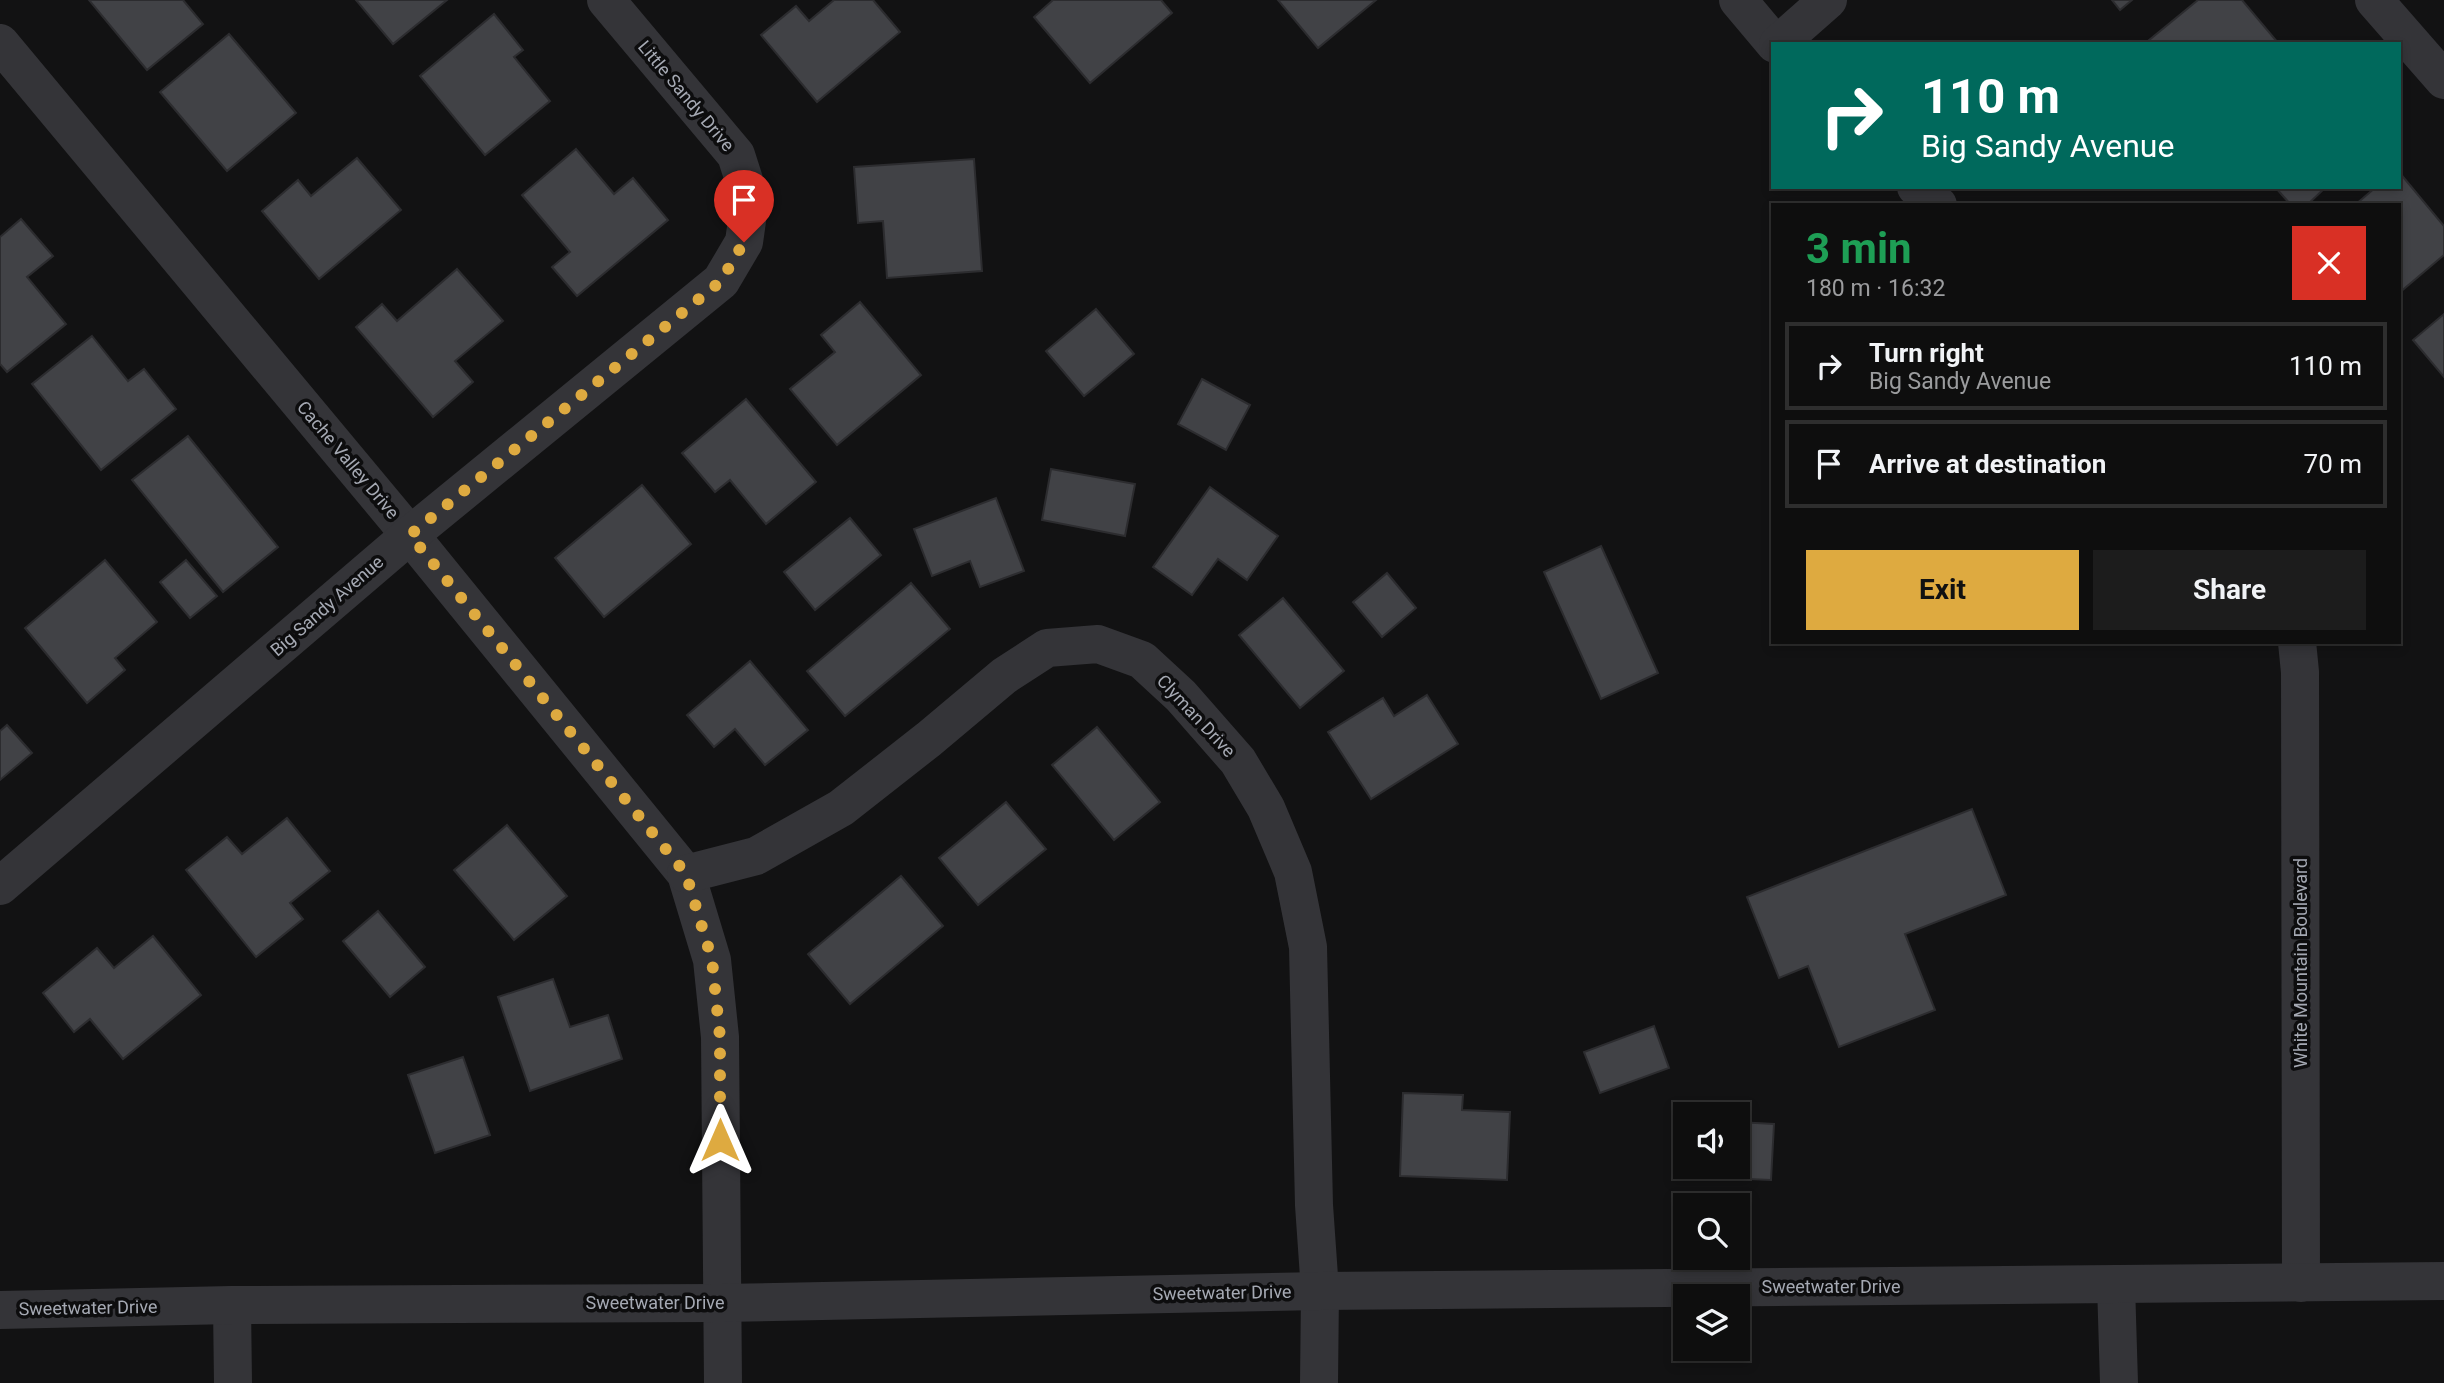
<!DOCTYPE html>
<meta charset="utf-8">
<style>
body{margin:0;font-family:Roboto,sans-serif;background:#1c1c1c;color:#f1f3f6;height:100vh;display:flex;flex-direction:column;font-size:26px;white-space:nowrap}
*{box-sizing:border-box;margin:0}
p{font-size:23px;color:#9b9c9e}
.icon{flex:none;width:38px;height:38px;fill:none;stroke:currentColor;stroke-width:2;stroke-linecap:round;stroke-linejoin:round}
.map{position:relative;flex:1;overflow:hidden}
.details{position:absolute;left:1771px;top:203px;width:630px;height:441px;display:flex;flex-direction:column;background:#0e0e0e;border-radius:0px;box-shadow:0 4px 10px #0003,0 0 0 2px #2e2e2e}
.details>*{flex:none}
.hud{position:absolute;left:1771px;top:42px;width:630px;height:147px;border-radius:0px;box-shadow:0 4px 10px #0003,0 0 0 2px #2e2e2e;background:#00695c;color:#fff;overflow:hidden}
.controls{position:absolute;left:1673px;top:1102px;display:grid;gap:14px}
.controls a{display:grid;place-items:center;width:77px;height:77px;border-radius:0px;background:#0e0e0e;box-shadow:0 4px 10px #0003,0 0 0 2px #2e2e2e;font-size:35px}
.pin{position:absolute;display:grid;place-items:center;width:60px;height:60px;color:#fff;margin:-72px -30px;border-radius:50% 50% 50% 0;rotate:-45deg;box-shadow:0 0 7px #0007}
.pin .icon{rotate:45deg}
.me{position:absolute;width:77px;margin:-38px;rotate:0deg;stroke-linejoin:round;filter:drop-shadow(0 0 5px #0008)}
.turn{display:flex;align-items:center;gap:24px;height:147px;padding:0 35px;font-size:32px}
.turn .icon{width:91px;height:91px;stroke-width:2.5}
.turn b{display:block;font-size:49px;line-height:60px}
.round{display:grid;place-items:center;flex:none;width:74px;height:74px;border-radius:0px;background:#1c1c1c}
.head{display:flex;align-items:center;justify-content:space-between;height:119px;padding:0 35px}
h1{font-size:42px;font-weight:700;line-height:52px;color:#1e9e55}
.cta{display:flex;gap:14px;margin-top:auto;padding:14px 35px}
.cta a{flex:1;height:80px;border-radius:0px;background:#deaa40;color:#111;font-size:28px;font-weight:700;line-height:80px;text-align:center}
.cta a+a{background:#1c1c1c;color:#f1f3f6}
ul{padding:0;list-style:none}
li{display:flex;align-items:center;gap:21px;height:88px;margin:0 14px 10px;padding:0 21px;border:4px solid #2e2e2e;border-radius:0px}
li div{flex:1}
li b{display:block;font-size:26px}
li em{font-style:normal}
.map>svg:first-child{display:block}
.building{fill:#414246;stroke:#2c2c2f;stroke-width:2}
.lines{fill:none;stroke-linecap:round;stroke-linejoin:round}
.minor{stroke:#343438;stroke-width:38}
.route{stroke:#deaa40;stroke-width:12;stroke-dasharray:0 21.6}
.labels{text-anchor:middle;stroke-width:7;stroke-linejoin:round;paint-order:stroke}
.street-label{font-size:18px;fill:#a5a9b3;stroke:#0d0d0e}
</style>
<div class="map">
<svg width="2444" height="1383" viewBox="0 0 2444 1383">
<rect width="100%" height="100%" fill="#121213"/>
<g class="building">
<polygon points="89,0 183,0 203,24 147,70"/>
<polygon points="356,0 447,0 393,44"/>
<polygon points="834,0 873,0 900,32 817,102 761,35 796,6 809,21"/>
<polygon points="1053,0 1161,0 1172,13 1090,83 1034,17"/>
<polygon points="1278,0 1376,0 1318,48"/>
<polygon points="2112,0 2132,0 2120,10"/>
<polygon points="2198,0 2242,0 2279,44 2150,44 2148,41"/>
<polygon points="494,14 523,50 514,57 550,101 485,155 420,76"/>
<polygon points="229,34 296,113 227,171 160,92"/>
<polygon points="576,149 614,194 633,178 668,220 577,296 552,267 570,252 522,195"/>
<polygon points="357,158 401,210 319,279 262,211 298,180 311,196"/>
<polygon points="974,159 982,271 887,278 883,221 858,223 854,167"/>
<polygon points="2399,172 2444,226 2444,255 2399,293 2399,205 2355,205 2376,187 2399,187"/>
<polygon points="2275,187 2326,187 2307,205 2291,205"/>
<polygon points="21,219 53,256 27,277 66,324 7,372 0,364 0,237"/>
<polygon points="457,269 503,321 455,361 473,382 433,417 356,327 382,304 397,321"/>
<polygon points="860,302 921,375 837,445 790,389 835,352 821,335"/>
<polygon points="1096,309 1134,354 1084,396 1046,351"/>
<polygon points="2444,314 2444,377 2413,340"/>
<polygon points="92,336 128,381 144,369 176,409 101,470 32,384"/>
<polygon points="1202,379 1250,405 1226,450 1178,424"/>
<polygon points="746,399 816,482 766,524 730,480 715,492 682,453"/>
<polygon points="188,436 278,547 223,592 132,480"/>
<polygon points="1051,469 1135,484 1125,536 1042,520"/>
<polygon points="642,485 691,544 604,617 555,558"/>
<polygon points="1210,487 1278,536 1247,580 1218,559 1192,595 1153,567"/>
<polygon points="996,498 1024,571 980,587 970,561 932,576 914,529"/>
<polygon points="850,518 881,555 815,610 784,572"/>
<polygon points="1601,546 1658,673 1601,699 1544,572"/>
<polygon points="105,560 157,622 115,658 125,670 87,703 25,628"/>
<polygon points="186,560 217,596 190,618 160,582"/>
<polygon points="1387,573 1416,608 1382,637 1353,602"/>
<polygon points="911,583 950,629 845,716 807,671"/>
<polygon points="1283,598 1344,671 1300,708 1239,635"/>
<polygon points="750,661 808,730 765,765 735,729 714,747 687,715"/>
<polygon points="1427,695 1458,744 1371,799 1328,732 1383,698 1394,716"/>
<polygon points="7,725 32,753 0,780 0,731"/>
<polygon points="1097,727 1160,802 1114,840 1052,765"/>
<polygon points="1006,802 1046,849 978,905 939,858"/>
<polygon points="1972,809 2006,895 1905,934 1935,1010 1839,1047 1808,966 1779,978 1747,897"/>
<polygon points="287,818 330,871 290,903 303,919 256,957 186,870 227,837 242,854"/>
<polygon points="507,825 567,896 514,940 454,870"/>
<polygon points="901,876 943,926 850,1004 808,954"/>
<polygon points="378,911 425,967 390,997 343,941"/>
<polygon points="153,936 201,995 123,1059 90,1019 74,1032 43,993 97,948 114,968"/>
<polygon points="553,979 570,1027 608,1015 622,1059 530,1091 498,997"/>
<polygon points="1654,1026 1669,1068 1600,1093 1584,1052"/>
<polygon points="463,1057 490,1135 435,1153 408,1075"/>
<polygon points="1403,1093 1463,1095 1462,1110 1510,1112 1507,1180 1400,1176"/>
<polygon points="1681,1119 1685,1119 1685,1167 1738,1167 1738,1122 1774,1124 1771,1180 1679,1176"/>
</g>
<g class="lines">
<g class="minor">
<polyline points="1738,0 1775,44"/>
<polyline points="2374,0 2444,80"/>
<polyline points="0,43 410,535 686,874 712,960 720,1037 723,1383"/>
<polyline points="1778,44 1828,0"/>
<polyline points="1916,187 1938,205"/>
<polyline points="2297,642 2300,672 2301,1283"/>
<polyline points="686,874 756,856 841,808 929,739 1004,676 1047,648 1098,644 1142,660 1181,696 1238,761 1266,808 1293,872 1308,947 1314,1205 1320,1291 1319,1383"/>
<polyline points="0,886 410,535 721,281 744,242 750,199 736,155 606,0"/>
<polyline points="2116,1284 2119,1383"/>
<polyline points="232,1305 233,1383"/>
<polyline points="0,1310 232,1305 721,1303 1320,1291 2444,1281"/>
</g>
</g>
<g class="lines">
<polyline class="route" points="720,1140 720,1037 712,960 686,874 410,535 721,281 744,242"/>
</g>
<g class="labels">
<g class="street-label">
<text transform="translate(686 96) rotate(50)" y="6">Little Sandy Drive</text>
<text transform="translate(348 460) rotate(50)" y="6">Cache Valley Drive</text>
<text transform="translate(327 606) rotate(-41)" y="6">Big Sandy Avenue</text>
<text transform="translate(1196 716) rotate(47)" y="6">Clyman Drive</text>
<text transform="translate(2301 963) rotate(-90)" y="6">White Mountain Boulevard</text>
<text x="1831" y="1293">Sweetwater Drive</text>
<text transform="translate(1222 1293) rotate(-1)" y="6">Sweetwater Drive</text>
<text x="655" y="1309">Sweetwater Drive</text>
<text transform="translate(88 1308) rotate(-1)" y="6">Sweetwater Drive</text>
</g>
</g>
</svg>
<div class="controls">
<a><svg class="icon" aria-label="sound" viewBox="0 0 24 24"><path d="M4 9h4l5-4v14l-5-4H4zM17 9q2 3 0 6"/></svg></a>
<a><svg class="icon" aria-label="search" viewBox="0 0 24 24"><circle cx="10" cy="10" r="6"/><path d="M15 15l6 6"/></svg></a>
<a><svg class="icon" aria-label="layers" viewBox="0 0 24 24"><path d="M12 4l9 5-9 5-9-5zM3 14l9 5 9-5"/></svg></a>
</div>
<div class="pin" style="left:744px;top:242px;background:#d93025"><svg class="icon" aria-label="arrive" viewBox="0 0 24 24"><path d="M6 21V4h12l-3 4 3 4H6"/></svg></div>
<svg class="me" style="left:720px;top:1140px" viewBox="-20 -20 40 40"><path d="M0-17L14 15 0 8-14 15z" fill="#deaa40" stroke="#fff" stroke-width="4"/></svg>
<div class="hud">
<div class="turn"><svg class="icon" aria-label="right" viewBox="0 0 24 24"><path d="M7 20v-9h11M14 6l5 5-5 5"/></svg><div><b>110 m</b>Big Sandy Avenue</div></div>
</div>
<section class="details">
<div class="head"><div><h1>3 min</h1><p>180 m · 16:32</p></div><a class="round" style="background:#d93025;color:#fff"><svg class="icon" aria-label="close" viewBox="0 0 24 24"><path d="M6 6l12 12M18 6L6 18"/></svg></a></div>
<ul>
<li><svg class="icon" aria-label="right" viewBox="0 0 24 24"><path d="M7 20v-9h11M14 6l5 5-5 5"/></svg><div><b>Turn right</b><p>Big Sandy Avenue</p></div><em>110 m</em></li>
<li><svg class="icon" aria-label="arrive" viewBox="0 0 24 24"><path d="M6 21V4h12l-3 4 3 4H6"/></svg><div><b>Arrive at destination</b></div><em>70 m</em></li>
</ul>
<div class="cta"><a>Exit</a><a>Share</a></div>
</section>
</div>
